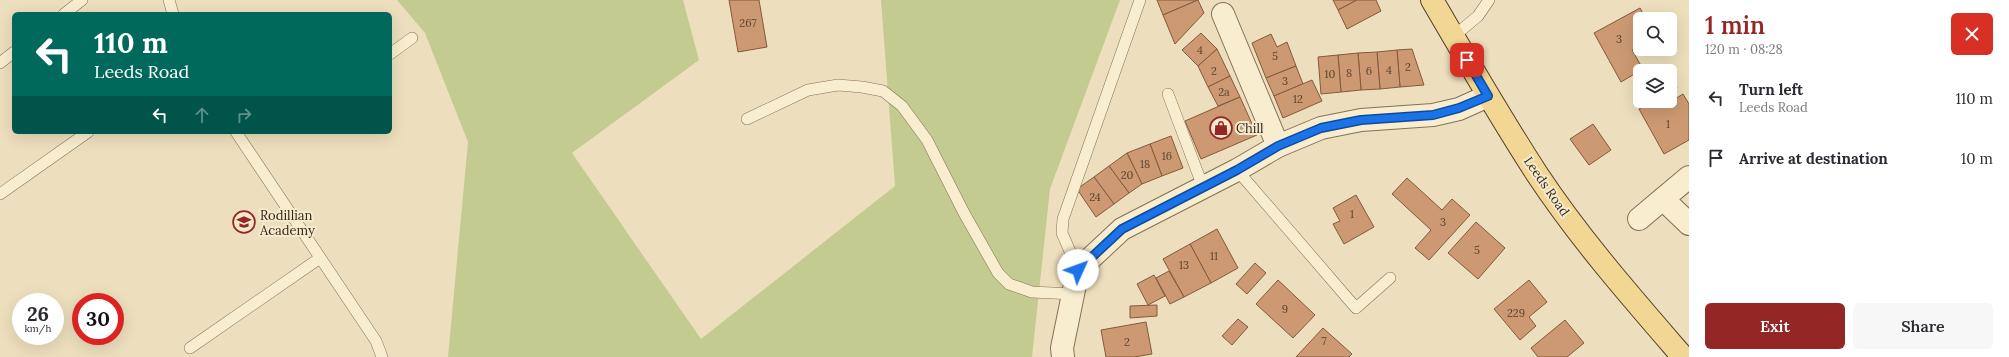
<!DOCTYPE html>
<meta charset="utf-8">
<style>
body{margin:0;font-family:Lora,serif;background:#f7f7f7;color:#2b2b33;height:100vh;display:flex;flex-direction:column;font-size:15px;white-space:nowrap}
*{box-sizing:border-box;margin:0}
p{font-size:13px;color:#7c7c81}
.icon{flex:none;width:22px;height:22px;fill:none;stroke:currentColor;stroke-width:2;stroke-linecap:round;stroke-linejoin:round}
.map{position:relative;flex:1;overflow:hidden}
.sheet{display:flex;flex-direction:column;background:#fff;width:320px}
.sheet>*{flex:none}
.top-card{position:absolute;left:12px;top:12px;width:380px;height:122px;border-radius:6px;box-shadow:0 4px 16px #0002;background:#00695c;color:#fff;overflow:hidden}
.fabs{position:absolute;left:1633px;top:12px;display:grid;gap:8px}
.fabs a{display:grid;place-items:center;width:44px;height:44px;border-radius:6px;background:#fff;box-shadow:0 4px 16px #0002;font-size:20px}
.speed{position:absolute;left:12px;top:293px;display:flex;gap:8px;font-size:20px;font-weight:700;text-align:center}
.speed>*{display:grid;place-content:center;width:52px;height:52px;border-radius:50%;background:#fff;box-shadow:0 4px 16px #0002;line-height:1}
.speed small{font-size:10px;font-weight:400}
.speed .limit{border:6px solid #d22;background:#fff;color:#111}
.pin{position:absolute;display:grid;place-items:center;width:34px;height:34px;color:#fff;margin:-17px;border-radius:8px;box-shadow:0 2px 6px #0006}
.me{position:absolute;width:44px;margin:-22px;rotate:47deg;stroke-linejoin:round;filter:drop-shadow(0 0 3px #0008)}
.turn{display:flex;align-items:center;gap:14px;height:84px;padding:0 16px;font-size:18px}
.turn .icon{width:52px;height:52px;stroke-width:2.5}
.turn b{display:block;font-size:28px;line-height:34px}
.lanes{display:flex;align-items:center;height:38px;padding:0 16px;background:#0003;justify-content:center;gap:20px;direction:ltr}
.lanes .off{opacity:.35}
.round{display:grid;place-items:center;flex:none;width:42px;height:42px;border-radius:6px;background:#f7f7f7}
.head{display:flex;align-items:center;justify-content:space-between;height:68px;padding:0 16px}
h1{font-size:24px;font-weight:600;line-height:30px;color:#942726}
.primary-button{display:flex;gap:8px;margin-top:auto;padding:8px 16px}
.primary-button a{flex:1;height:46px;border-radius:6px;background:#942726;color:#fff;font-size:16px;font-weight:600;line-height:46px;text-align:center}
.primary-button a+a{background:#f7f7f7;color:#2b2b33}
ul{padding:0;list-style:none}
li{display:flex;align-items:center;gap:12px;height:60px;padding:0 16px}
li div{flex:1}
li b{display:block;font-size:15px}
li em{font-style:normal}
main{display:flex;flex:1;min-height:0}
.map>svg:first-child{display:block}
.green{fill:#c3cb91}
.building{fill:#cc9972;stroke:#84593c}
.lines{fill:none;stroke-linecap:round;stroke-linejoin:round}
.service-casing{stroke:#857056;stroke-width:12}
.minor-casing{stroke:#857056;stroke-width:24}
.primary-casing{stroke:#523e2b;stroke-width:24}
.service{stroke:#f9edcf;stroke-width:11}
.minor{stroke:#f9edcf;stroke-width:22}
.primary{stroke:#f2d693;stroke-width:22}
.route-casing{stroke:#114b97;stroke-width:10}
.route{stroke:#1a73e8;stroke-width:7}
.labels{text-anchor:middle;stroke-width:4;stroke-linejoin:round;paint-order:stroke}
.number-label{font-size:11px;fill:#5a4431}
.poi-label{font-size:13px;fill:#34271b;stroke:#f5eacc;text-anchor:start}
.street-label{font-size:13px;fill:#34271b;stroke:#f5eacc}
</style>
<main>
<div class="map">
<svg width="1689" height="357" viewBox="0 0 1689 357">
<rect width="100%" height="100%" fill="#eddfbd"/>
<polygon class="green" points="397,0 683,0 699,60 572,153 701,339 895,186 881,0 1120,0 1050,189 1032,357 448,357 468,142 425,33"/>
<g class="building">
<polygon points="729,0 759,0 767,47 738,52"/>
<polygon points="1157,0 1198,0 1163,15"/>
<polygon points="1198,0 1204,13 1175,44 1163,15"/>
<polygon points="1333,0 1357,0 1338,10"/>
<polygon points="1357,0 1376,0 1381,11 1347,29 1338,10"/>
<polygon points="1640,8 1646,19 1640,19 1640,45 1632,50 1643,69 1621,82 1594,33"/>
<polygon points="1201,33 1217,49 1198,66 1182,50"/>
<polygon points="1271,34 1277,47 1287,42 1296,66 1266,78 1252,43"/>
<polygon points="1217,49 1230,76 1208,87 1198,66"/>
<polygon points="1412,49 1424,85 1400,87 1397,50"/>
<polygon points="1397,50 1400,87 1380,89 1377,52"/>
<polygon points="1377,52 1380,89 1361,90 1358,53"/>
<polygon points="1358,53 1361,90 1341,92 1338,55"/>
<polygon points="1338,55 1341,92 1321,94 1318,57"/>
<polygon points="1296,66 1303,84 1274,96 1266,78"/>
<polygon points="1670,75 1677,88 1671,91 1675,99 1683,94 1689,104 1689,140 1664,154 1639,109 1654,101 1670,101"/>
<polygon points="1230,76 1240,97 1218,106 1208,87"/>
<polygon points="1312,80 1322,101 1283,118 1274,96"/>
<polygon points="1240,97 1257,135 1201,159 1185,121"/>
<polygon points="1593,124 1611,150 1589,165 1570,139"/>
<polygon points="1171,136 1183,168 1162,176 1150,144"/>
<polygon points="1150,144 1162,176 1142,184 1127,153"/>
<polygon points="1127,153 1142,184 1129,193 1109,166"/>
<polygon points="1109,166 1129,193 1114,204 1094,177"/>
<polygon points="1094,177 1114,204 1096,217 1077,189"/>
<polygon points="1407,178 1442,210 1452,199 1470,215 1429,260 1415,248 1431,230 1392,194"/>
<polygon points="1356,195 1374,227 1344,244 1333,224 1340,221 1333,208"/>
<polygon points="1476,222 1505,248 1478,279 1448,253"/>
<polygon points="1217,229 1238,268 1211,283 1190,244"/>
<polygon points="1190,244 1211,283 1184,297 1163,259"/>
<polygon points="1255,263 1266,273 1247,294 1236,284"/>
<polygon points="1169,271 1184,297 1170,304 1156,278"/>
<polygon points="1154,275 1165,296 1148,305 1137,284"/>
<polygon points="1278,280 1315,315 1293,338 1256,304"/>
<polygon points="1529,280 1547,302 1529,317 1536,326 1520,340 1494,309"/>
<polygon points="1157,305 1157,316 1130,318 1130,306"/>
<polygon points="1238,319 1248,327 1232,345 1222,336"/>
<polygon points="1565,320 1584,343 1567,357 1538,357 1531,348"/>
<polygon points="1146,322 1152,354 1134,357 1106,357 1101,330"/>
<polygon points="1323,328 1352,354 1349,357 1296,357"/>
</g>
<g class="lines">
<g class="service-casing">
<g id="service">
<polyline points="169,0 173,14"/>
<polyline points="64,14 82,0"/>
<polyline points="1453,37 1478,16 1489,0"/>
<polyline points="390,54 412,38"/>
<polyline points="0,63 14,52"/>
<polyline points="1168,94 1203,187"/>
<polyline points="747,119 808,90 838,85 862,87 883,91 902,106 927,140 964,213 998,273 1009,284 1032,292 1073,294"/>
<polyline points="236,132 376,341 382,357"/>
<polyline points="1237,170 1356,308 1390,278"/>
<polyline points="0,194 88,132"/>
<polyline points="1078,270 1062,233 1063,219 1140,0"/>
<polyline points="190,348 320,258"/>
</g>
</g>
<g class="minor-casing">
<g id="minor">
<polyline points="1223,14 1278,146"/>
<polyline points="1663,199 1689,224"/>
<polyline points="1639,219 1689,177"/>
<polyline points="1063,357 1062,348 1078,270 1122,229 1237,170 1278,146 1321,128 1361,120 1433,115 1459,109 1488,96"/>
</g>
</g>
<g class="primary-casing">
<path id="primary" d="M1432,0C1466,58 1500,117 1537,174C1580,239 1632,298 1683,357"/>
</g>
<use href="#service" class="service"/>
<use href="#minor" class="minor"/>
<use href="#primary" class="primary"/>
</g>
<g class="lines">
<g class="route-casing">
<polyline id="route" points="1078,270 1122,229 1237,170 1278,146 1321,128 1361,120 1433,115 1459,108 1488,96 1467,60"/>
</g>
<use href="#route" class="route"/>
</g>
<defs>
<g id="shop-ring" transform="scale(1.15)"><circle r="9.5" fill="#f5eacc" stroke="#942726" stroke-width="1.5"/><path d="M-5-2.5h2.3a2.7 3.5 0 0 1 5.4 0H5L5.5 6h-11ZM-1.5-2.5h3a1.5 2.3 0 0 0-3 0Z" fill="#942726"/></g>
<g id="school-ring" transform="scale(1.15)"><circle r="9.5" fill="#f5eacc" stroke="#942726" stroke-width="1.5"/><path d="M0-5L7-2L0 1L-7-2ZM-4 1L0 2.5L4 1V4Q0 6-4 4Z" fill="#942726"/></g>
</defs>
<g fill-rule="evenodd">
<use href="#shop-ring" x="1221" y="128"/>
<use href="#school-ring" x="244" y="222"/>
</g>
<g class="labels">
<g class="number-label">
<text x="748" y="27">267</text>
<text x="1619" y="43">3</text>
<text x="1200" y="54">4</text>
<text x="1275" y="60">5</text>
<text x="1408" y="71">2</text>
<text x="1389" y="74">4</text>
<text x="1214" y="75">2</text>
<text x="1369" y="75">6</text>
<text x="1349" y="77">8</text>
<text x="1330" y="78">10</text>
<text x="1285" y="85">3</text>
<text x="1224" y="96">2a</text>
<text x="1298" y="103">12</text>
<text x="1668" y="128">1</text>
<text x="1167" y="160">16</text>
<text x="1145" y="168">18</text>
<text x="1127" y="179">20</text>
<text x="1095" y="201">24</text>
<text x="1352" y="218">1</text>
<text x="1443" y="226">3</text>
<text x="1477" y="254">5</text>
<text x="1214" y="260">11</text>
<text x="1184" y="269">13</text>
<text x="1285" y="313">9</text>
<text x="1516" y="317">229</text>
<text x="1324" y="345">7</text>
<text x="1127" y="346">2</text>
</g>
<g class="poi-label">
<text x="1236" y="133">Chill</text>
<text x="260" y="220">Rodillian<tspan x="260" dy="15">Academy</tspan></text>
</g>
<g class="street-label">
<text transform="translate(1547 186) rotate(55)" y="5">Leeds Road</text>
</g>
</g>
</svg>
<div class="fabs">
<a><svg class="icon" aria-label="search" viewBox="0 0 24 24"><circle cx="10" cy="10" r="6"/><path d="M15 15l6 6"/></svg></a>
<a><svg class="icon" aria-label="layers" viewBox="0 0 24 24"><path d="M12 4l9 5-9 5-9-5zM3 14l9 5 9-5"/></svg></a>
</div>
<div class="speed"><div>26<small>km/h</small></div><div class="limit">30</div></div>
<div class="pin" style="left:1467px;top:60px;background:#d93025"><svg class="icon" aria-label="arrive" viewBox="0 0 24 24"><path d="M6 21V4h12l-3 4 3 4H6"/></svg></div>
<svg class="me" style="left:1078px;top:270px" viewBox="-20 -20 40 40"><circle r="19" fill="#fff"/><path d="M0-13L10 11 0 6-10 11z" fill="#1a73e8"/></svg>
<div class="top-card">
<div class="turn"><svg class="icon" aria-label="left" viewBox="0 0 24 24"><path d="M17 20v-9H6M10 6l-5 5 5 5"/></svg><div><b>110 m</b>Leeds Road</div></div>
<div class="lanes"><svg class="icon" aria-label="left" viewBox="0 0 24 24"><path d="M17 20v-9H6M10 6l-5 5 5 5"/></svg><svg class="icon off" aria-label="ahead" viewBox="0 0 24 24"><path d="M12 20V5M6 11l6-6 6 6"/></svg><svg class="icon off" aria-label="right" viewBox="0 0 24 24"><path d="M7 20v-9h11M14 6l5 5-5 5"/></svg></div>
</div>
</div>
<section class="sheet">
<div class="head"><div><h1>1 min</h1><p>120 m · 08:28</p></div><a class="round" style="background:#d93025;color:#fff"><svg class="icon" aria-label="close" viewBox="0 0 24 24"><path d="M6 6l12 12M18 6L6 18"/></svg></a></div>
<ul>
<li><svg class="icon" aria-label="left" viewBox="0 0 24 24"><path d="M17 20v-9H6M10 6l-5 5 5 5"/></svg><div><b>Turn left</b><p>Leeds Road</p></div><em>110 m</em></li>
<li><svg class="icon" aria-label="arrive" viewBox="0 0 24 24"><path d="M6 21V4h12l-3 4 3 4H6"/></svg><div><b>Arrive at destination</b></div><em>10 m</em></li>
</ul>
<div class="primary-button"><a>Exit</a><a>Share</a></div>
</section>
</main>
